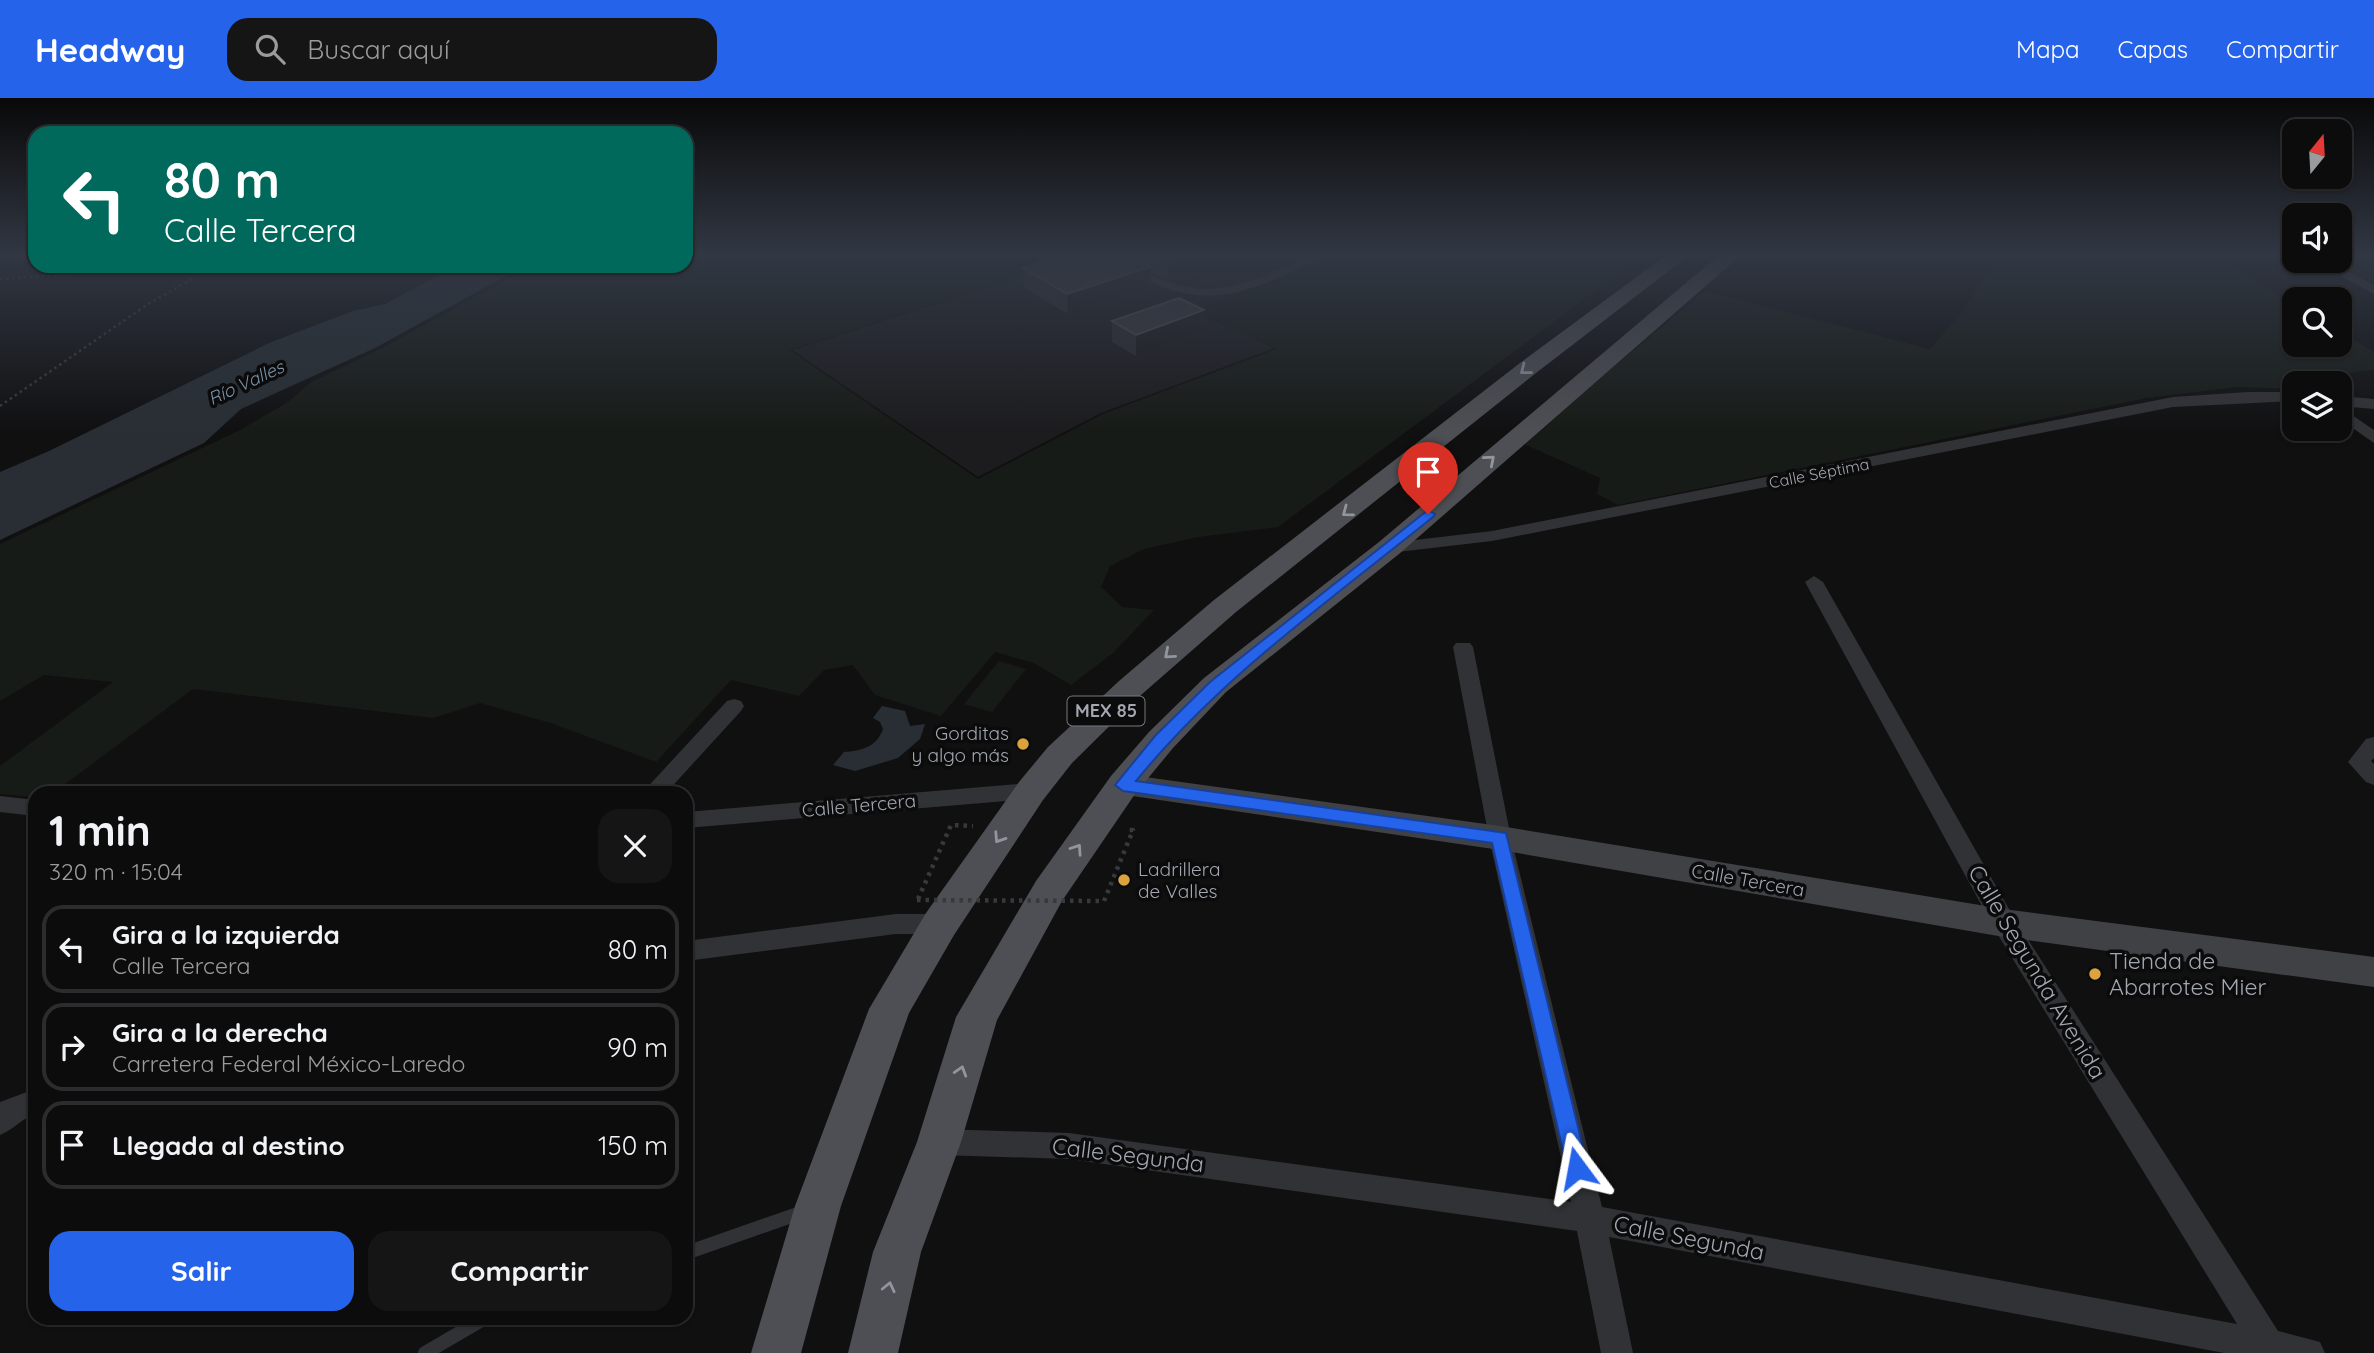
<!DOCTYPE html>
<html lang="es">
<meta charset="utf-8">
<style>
body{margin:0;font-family:Quicksand,sans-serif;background:#151516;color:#f1f3f6;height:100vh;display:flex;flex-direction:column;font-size:26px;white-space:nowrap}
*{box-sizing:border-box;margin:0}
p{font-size:23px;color:#9a9b9d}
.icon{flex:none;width:38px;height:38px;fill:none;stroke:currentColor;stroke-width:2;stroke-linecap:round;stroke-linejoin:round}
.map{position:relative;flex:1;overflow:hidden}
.side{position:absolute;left:28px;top:688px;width:665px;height:539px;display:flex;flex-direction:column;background:#0c0c0d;border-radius:21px;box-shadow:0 2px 5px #0004,0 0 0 2px #2c2c2e}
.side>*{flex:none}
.banner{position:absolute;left:28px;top:28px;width:665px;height:147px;border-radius:21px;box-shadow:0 2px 5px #0004,0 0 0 2px #2c2c2e;background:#00695c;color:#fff;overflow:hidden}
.needle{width:46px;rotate:18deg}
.buttons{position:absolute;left:2282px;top:21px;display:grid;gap:14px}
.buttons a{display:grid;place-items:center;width:70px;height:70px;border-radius:14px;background:#0c0c0d;box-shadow:0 2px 5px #0004,0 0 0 2px #2c2c2e;font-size:35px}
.pin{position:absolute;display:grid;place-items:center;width:60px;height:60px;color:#fff;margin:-72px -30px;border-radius:50% 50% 50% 0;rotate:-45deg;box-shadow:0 0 7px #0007}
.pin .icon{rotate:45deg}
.me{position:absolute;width:77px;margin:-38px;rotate:347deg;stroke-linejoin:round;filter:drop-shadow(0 0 5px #0008)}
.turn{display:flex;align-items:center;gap:24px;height:147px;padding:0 21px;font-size:32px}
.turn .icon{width:91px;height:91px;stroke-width:2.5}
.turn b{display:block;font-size:49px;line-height:60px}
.round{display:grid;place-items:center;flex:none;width:74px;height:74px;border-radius:21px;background:#151516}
.head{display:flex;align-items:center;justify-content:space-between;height:119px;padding:0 21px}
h1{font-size:42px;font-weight:700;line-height:52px}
.action{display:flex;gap:14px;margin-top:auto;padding:14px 21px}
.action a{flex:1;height:80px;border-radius:21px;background:#2563eb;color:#fff;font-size:28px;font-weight:700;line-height:80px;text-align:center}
.action a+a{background:#151516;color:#f1f3f6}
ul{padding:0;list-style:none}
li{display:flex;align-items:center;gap:21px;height:88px;margin:0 14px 10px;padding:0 7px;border:4px solid #2c2c2e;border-radius:21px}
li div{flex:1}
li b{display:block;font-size:26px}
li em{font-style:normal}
header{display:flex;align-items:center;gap:42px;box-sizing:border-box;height:98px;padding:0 35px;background:#2563eb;color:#fff}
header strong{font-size:33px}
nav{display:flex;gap:38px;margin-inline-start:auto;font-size:24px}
.search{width:490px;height:63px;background:#151516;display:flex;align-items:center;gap:18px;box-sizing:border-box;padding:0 24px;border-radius:21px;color:#9a9b9d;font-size:26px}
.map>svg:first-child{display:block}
.built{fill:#1c1c1e}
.green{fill:#171b17}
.water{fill:#282e33}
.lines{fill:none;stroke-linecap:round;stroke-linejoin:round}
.path-far1{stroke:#37393c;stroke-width:2.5;stroke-dasharray:2.5 3.5;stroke-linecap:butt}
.path{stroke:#37393c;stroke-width:4.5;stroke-dasharray:3.5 5;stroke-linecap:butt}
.lane-far1{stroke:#313235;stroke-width:7}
.lane{stroke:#313235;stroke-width:14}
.street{fill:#313235;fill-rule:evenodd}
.secondary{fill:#3f4145;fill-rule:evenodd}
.primary{fill:#4e4f54;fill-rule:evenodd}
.path-bridge{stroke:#37393c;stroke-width:4.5;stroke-dasharray:3.5 5;stroke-linecap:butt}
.wall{fill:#2c2c2f}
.shaded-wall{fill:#1b1b1d}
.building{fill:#39393d;stroke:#494b4f;stroke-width:2}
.oneway{stroke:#91959e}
.route{fill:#2563eb;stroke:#184099;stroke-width:2}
.poi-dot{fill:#dba23e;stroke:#0b0b0c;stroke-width:2.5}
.labels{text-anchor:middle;stroke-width:7;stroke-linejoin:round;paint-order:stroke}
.far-street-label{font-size:16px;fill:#a2a7b0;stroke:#0b0b0c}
.far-water-label{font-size:18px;font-style:italic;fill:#7d95a8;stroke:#0b0b0c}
.shield{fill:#0b0b0c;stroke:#75787f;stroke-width:2}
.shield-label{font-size:18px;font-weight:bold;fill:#a2a7b0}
.poi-label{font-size:19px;fill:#a2a7b0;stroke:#0b0b0c;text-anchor:end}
.street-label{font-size:19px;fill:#a2a7b0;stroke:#0b0b0c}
.near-poi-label{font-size:23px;fill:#a2a7b0;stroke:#0b0b0c;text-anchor:start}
.near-street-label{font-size:23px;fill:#a2a7b0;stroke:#0b0b0c}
</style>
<header>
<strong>Headway</strong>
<div class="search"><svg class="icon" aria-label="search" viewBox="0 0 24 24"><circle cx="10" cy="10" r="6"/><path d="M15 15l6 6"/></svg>Buscar aquí</div>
<nav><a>Mapa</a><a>Capas</a><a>Compartir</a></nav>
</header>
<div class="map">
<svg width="2374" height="1255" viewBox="0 0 2374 1255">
<rect width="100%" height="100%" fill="#101011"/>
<polygon class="built" points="1049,158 1341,158 1194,213 1275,250 1101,315 978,379 792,252 1060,166"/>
<g class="green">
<polygon points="686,158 1047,158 1059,166 790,252 978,381 1103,316 1277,251 1195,213 1344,158 1638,158 1625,171 1278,429 1198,439 1144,451 1110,468 1101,489 1122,509 1154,512 1113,555 1071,587 1034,565 995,554 941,618 875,597 853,567 824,572 799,598 731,582 656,664 551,625 480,605 433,620 193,591 53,695 35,695 35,699 0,696 0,668 113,584 44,577 0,603 0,446 238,333 288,304 311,284 388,247 531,168 686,168"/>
<polygon points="1989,158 2233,158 2226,165 2294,206 2294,247 2340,247 2340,233 2374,254 2374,272 2291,282 2294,291 2235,289 2147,300 1618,407 1597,396 1600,380 1522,345 1705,193 1930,251 1962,214 1991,169"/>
<polygon points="2340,158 2374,158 2374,184 2333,163 2340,163"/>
<polygon points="999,563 1026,571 992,614 964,606"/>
</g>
<g class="water">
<polygon points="457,168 524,168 375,250 241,311 204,345 0,442 0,374 49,353 269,245 353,213 385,206"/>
<path d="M882,608L905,613L910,628L925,626L920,641L898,660L855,673L833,667L844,654C861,653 877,649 883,631L880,624L873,620Z"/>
</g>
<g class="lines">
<g class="path-far1">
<polyline points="0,181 150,171"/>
<polyline points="0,308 148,206 192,181 198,172 189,169 151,171 146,168"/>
</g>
<g class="path">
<polyline points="918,801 951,727 973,728"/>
<polyline points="1104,803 1133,732 1125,732"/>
</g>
<path class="lane-far1" d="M1138,174C1208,213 1250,189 1317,158"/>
<g class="lane">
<polyline points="686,1155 806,1113"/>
<polyline points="425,1255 485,1220"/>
</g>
<g class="street">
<polygon points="2313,163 2328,163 2374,187 2374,196"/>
<polygon points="2248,294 2294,294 2294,303 2173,309 1492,443 1389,455 1380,450 1389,445 1492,433 2173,299"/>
<polygon points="2340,298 2374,301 2374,311 2340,308"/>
<polygon points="2340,309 2374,332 2374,345 2340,321"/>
<polygon points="1814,478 1823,484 2013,818 2278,1233 2320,1244 2325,1255 2224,1255 1609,1139 1633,1255 1601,1255 1577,1133 1069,1061 939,1057 929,1053 925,1044 929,1035 939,1031 1069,1035 1571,1104 1489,740 1453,549 1456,545 1470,545 1473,549 1511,740 1602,1109 2237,1226 1995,832 1805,484"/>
<polygon points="734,601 741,603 744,608 741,613 666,695 642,695 727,603"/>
<polygon points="2374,639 2374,660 2371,663 2374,666 2374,687 2366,684 2348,664 2366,641"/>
<polygon points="1031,685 1039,687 1042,693 1039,699 1031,701 686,730 686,714"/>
<polygon points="0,698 35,702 35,718 0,714"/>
<polygon points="896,816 940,816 949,819 952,826 949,833 940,836 896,836 686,863 686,843"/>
<path d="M35,991V1016C21,1021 13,1032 0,1037V1004Z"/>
</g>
<polygon class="secondary" points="1123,676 1500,728 2004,811 2374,859 2374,889 2004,839 1500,752 1112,695 1107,687 1112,679"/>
<g class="primary">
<polygon points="1665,158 1688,158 1536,275 1236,514 1141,597 1072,665 1043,702 954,837 909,915 841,1108 801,1255 751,1255 795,1108 869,911 926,815 1019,684 1048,649 1119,583 1214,502 1520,265"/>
<polygon points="1718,158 1740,158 1399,456 1226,594 1173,650 1135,696 1062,803 997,922 961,1044 921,1154 898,1255 848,1255 873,1154 917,1044 956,919 1036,783 1111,678 1149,634 1204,580 1379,444"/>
</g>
<polyline class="path-bridge" points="917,802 1104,803"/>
</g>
<g class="wall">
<polygon points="1133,158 1242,158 1168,183 1150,174 1151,189 1068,216 1024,190 1023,170"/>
<polygon points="1204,212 1203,233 1136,258 1112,244 1112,223"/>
</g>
<g class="shaded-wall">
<polygon points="1183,158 1242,158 1168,183 1168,163"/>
<polygon points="1150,169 1151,189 1068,216 1067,196"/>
<polygon points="1204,212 1203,233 1136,258 1136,237"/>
</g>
<g class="building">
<polygon points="1060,158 1132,158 1150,169 1067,196 1023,170"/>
<polygon points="1158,158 1183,158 1168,163"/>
<polygon points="1179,200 1204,212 1136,237 1112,223"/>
</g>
<defs><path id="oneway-chevron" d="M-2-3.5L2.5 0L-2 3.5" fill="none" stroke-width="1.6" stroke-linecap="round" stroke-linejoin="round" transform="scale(1.75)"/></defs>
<g class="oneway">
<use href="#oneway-chevron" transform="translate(1525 272) rotate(142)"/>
<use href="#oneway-chevron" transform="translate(1490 362) rotate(-41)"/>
<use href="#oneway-chevron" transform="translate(1347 414) rotate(143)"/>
<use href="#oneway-chevron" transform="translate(1169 556) rotate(139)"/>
<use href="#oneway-chevron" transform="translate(999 740) rotate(123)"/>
<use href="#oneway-chevron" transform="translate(1077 751) rotate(-56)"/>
<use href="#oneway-chevron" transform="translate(961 973) rotate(-73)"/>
<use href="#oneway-chevron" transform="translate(889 1189) rotate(-77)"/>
</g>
<linearGradient id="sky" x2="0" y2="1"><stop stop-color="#090909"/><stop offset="0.47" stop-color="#313743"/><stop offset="1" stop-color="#313743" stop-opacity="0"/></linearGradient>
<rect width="2374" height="334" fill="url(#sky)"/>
<path class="route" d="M1428,412L1435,416L1433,419C1330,502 1220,580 1136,683L1506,735L1588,1070L1585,1078L1577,1081L1570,1078L1567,1070L1492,745L1123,693L1115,687L1155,638L1210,584Z"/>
<g class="poi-dot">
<circle cx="1023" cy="646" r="7"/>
<circle cx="1124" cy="782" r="7"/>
<circle cx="2095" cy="876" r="7"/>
</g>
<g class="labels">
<g class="far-street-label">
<text transform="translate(1819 375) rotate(-11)" y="6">Calle Séptima</text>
</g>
<g class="far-water-label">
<text transform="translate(246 285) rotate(-25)" y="6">Río Valles</text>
</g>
<rect class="shield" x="1067.5" y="598.5" width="77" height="29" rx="5"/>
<g class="shield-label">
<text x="1106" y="619">MEX 85</text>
</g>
<g class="poi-label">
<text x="1009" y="642">Gorditas<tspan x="1009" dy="22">y algo más</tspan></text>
<text x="1138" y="778" text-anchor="start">Ladrillera<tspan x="1138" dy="22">de Valles</tspan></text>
</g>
<g class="street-label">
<text transform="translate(859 707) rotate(-5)" y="7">Calle Tercera</text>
<text transform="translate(1748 782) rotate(10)" y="7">Calle Tercera</text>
</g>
<g class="near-poi-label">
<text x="2109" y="871">Tienda de<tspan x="2109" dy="26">Abarrotes Mier</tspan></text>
</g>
<g class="near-street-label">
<text transform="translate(2037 874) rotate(59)" y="8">Calle Segunda Avenida</text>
<text transform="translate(1128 1057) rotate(7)" y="8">Calle Segunda</text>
<text transform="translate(1689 1140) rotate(11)" y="8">Calle Segunda</text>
</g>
</g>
</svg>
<div class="buttons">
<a><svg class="needle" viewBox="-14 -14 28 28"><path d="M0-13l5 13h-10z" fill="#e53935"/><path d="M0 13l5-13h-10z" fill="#9a9b9d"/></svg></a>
<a><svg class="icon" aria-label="sound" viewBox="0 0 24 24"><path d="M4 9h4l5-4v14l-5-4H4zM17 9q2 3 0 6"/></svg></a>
<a><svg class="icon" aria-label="search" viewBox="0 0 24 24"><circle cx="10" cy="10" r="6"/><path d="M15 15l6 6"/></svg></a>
<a><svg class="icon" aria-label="layers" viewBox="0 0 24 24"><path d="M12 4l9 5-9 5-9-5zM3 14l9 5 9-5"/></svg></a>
</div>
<div class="pin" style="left:1428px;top:416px;background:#d93025"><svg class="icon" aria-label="arrive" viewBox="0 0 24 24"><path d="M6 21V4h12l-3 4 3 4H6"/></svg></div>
<svg class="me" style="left:1577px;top:1070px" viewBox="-20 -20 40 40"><path d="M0-17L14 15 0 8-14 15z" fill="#2563eb" stroke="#fff" stroke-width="4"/></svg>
<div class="banner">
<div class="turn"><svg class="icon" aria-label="left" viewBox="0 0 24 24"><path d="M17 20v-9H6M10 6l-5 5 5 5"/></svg><div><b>80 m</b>Calle Tercera</div></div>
</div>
<section class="side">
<div class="head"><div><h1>1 min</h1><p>320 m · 15:04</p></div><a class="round"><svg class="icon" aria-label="close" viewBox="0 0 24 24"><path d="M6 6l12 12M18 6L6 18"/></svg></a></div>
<ul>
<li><svg class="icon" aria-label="left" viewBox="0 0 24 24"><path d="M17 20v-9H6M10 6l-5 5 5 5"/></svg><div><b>Gira a la izquierda</b><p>Calle Tercera</p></div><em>80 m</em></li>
<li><svg class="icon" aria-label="right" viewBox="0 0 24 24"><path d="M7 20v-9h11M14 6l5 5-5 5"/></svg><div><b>Gira a la derecha</b><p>Carretera Federal México-Laredo</p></div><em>90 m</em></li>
<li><svg class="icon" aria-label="arrive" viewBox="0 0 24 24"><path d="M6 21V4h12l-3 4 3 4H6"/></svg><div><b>Llegada al destino</b></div><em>150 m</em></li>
</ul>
<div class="action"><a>Salir</a><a>Compartir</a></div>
</section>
</div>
